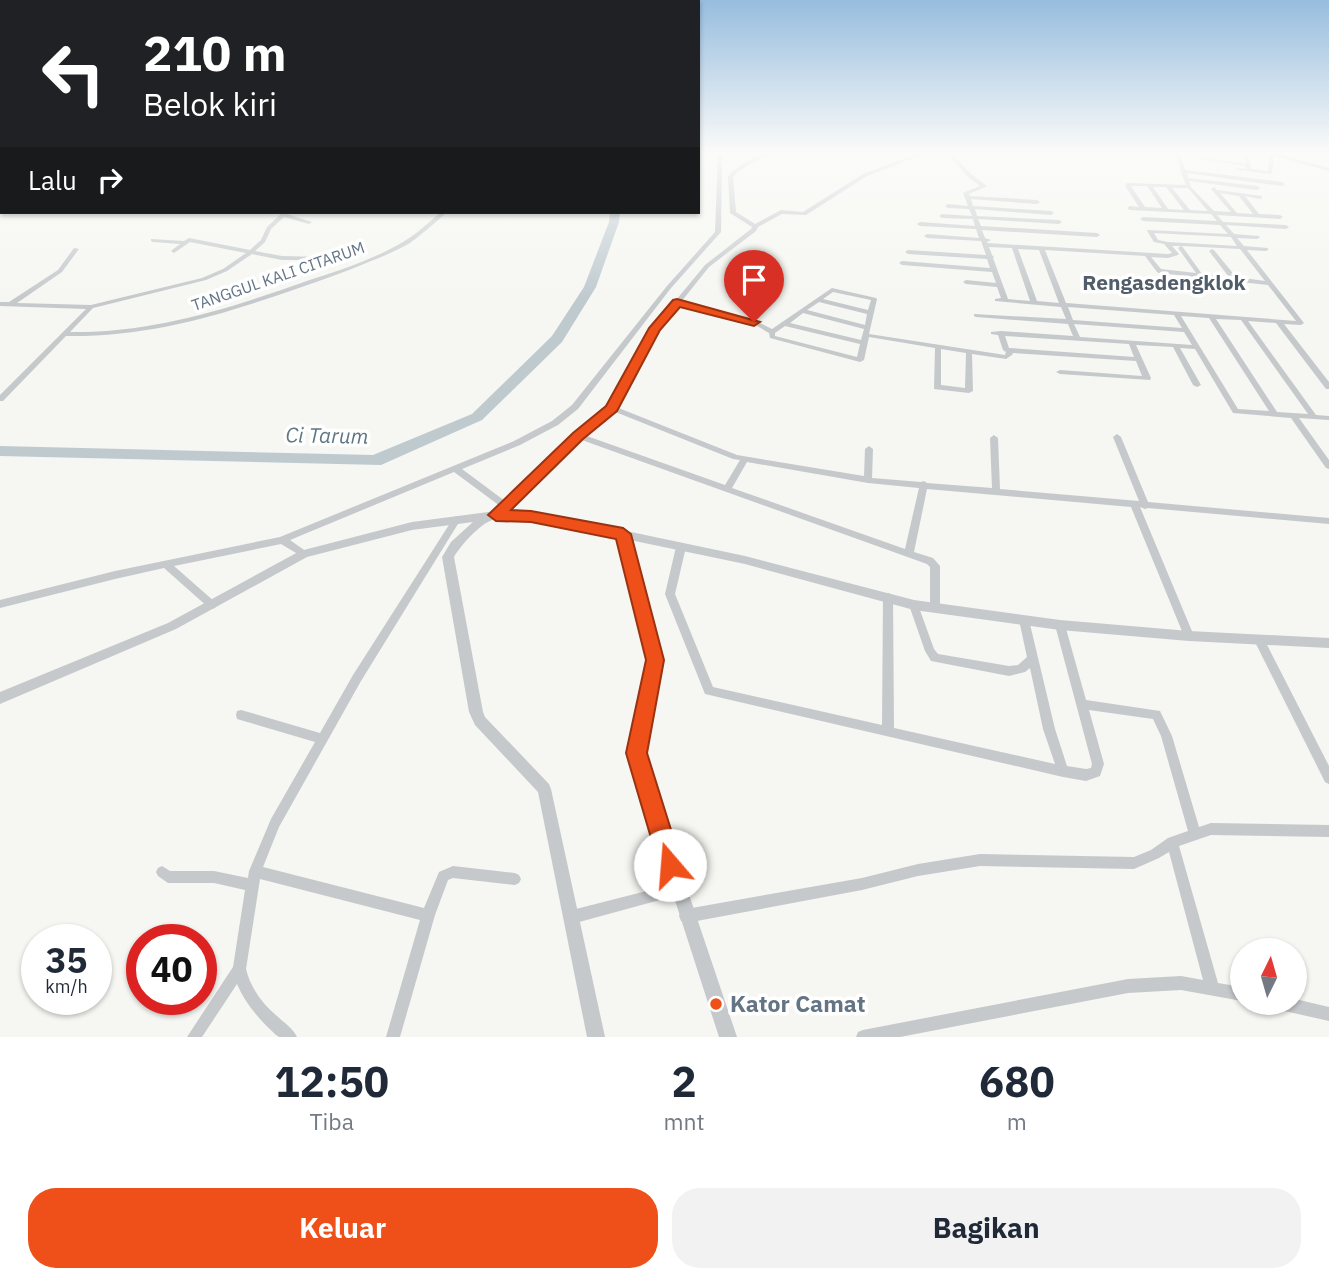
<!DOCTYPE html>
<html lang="id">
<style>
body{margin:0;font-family:"IBM Plex Sans",sans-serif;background:#f2f2f3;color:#1f2937;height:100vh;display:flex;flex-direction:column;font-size:26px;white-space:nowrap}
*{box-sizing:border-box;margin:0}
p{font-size:23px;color:#747a83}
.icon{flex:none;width:38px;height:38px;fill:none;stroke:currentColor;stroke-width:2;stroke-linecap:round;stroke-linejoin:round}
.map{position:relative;height:1037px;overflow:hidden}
.details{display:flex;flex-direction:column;background:#fff;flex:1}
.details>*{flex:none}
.top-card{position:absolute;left:0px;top:0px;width:700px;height:214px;box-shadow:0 2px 5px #0004;background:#202124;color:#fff;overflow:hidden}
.needle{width:46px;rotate:5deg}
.controls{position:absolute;left:1230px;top:938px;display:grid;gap:14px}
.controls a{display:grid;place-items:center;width:77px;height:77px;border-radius:50%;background:#fff;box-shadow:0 2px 5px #0004;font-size:35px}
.speed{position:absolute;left:21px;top:924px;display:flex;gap:14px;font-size:35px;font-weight:700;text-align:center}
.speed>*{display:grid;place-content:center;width:91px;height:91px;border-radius:50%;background:#fff;box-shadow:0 2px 5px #0004;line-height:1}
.speed small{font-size:18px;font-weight:400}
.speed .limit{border:10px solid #d22;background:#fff;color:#111}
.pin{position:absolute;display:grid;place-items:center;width:60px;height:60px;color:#fff;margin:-72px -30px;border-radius:50% 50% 50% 0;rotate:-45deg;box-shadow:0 0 7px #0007}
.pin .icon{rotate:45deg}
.me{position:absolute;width:77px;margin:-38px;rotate:342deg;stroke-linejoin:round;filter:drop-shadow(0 0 5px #0008)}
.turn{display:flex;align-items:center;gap:24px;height:147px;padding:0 28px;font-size:32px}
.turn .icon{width:91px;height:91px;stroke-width:2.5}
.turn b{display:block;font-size:49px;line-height:60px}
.then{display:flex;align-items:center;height:66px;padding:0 28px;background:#0003;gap:14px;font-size:26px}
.eta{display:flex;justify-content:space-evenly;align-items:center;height:119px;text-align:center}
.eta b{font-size:42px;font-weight:700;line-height:49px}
.button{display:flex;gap:14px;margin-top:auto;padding:14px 28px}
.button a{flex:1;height:80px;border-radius:28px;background:#ef4f19;color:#fff;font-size:28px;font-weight:700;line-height:80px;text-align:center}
.button a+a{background:#f2f2f3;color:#1f2937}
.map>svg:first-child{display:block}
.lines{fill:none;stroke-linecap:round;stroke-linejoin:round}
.river{fill:#bfcacf;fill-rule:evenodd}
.minor{fill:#c5c9cc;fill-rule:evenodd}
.tertiary{fill:#c5c9cc;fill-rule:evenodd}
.route{fill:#ef4f19;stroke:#9b3310;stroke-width:2}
.poi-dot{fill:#ef4f19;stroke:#fff;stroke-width:2.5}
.labels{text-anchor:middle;stroke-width:7;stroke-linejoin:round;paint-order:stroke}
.far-street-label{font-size:16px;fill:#637585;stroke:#fff}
.far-district-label{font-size:21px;font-weight:bold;fill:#515e6a;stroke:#fff}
.water-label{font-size:21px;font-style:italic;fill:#5f7782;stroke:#fff}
.near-poi-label{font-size:23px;font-weight:bold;fill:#637585;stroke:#fff;text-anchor:start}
</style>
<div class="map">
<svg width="1329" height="1037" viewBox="0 0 1329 1037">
<rect width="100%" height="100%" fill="#f6f6f2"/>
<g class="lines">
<polygon class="river" points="610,212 620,212 619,222 596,287 562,342 482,420 381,465 0,456 0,446 373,455 472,414 552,336 584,287 609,222"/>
<g class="minor">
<path d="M718,153H722L721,232L671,288L578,409L558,425L520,445L462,469L505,501L575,434L609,407L653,328L705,265L751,229L752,227L730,213L728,177C735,167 758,153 770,153L737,172L733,177L736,212L755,224L781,210L803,212L863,174L919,153H927L867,176L806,215L782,214L758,227L756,231L709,267L681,302L756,321L772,329L832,288L876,298L877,299L869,334L1005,355L1006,352L1003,350L998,335L991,334V332L1001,331L1073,336L1068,324L976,317L974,316V314L1066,319L1061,307L995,301V299L1001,298L997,287L966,284L963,282L966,280L996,283L992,272L902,265L899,263L902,261L990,268L987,259L908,254L905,252L908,250L986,255L981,241L927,238L924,236L927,234L979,238L976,229L920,226L917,224L920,222L975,226L973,219L942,218L939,216L942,214L972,216L969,209L948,208L945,206L948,204L968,206L963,193L980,186L967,176L947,153H952L971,174L987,186L969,194L970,196L1037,200L1040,202L1037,204L971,199L973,206L1051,211L1054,213L1051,215L975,209L977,216L1059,220L1062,222L1059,224L978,219L981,226L1097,233L1100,235L1097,237L982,230L985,238L991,240L987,242V243L1168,254L1172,253L1164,244L1154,242L1147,231L1148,230L1228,234L1220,225L1143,221L1140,219L1143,217L1217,221L1211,214L1130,210L1127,208L1130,206L1139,207L1125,186L1127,183L1186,185L1181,172L1180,171L1181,170L1175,153H1180L1185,170L1282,182L1285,184L1282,186L1187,173L1188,178L1257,186L1260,188L1257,190L1189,181L1191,187L1214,211L1231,212L1211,189L1214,187L1217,190L1262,196V198L1260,199L1245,196L1259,214L1280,215L1283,217L1280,219L1217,215L1223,222L1286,225L1289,227L1286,229L1226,225L1234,234L1259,236L1260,237L1257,239L1237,238L1244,246L1268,248V250L1266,251L1247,250L1304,323L1301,325L1284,324L1329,382V389H1326L1276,323L1248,321L1316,415L1329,416V420L1299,418L1329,460V469L1326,468L1291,418L1233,413L1195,349L1180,348L1201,385L1197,387L1193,385L1173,347L1136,345L1151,378L1150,380L1060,374L1056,372L1060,370L1142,376L1136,361L1013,353L1012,355L1006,359L972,354L973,391L969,393L934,389L935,348L869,337L864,360L860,362L770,338L769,333L752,323L678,305L658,330L616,407L737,455L864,476L865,449L869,446L873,449L872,478L921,482L924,481L927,483L992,488L990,438L994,435L998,438L1000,489L1139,501L1113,437L1117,434L1121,437L1148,502L1329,518V524L1148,508L1145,509L1140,507L1194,636L1193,639L1189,640L1185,639L1184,636L1131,507L927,489L914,552L933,558L940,566V608L938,611L935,612L932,611L930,608V567L927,564L579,439L499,517H493L492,515L500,506L454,472L290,540L307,552L309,554L307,556H301L281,544L174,566L215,602L217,605L215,608L212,609L209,608L164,568L115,579L0,608V600L115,571L280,537L514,441L552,421L572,405L667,286L715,232ZM1131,186H1147L1162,208L1145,207ZM1153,187H1166L1184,210L1168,209ZM1172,188H1188L1208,211L1190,210ZM1220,193L1239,196L1253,214L1237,213ZM1154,233L1231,237L1237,246L1168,242L1158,240ZM1172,246H1181L1178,248L1196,273L1161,269L1151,257L1168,258L1178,255L1179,254ZM1182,246L1240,249L1265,281L1236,277L1214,250L1212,249L1209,251L1229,277L1202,274ZM989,247L1012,248L1030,301L1008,299L993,258L994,257L992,255ZM1018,249L1039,250L1059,303L1037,301ZM1045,250L1145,256L1157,272L1159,273L1268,285L1296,321L1066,303ZM833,292L871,300L868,310L823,299ZM819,302L867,314L865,325L807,310ZM1068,307L1174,315L1182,328L1073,320ZM803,313L864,329L861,340L790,323ZM1181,316L1209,318L1269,411L1238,409ZM1216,319L1241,320L1308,414L1277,412ZM1074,324L1184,332L1192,345L1080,337ZM785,326L860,344L857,357L775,336V333ZM1005,336L1129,344L1134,357L1010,348H1009ZM941,349L966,353L965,388L941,385ZM613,411L733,459L740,460L725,485L584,435ZM747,462L868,483L919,488L905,549L732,488Z"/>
<polygon points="1244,153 1248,153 1251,169 1268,171 1270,155 1267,153 1276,153 1329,168 1329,171 1274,156 1272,173 1270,174 1238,170 1236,170 1236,168 1246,169 1246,166 1201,159 1203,158 1246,164"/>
<path d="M283,212H289L287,214L312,222L309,224L284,217L271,229L265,242L255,251L282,256L326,257L328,258V260H282L252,254L227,271L206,280L93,308L70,332C152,333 228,309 304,282C337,271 373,260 403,242C417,234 429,222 441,212H447C435,223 422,234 410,243C398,250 384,256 371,261C346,272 321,280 296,289C218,316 149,337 66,336L3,401H0V395L86,309L0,306V302H9L58,270L74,248L79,249L62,272L17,303L91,305L202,278L223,269L246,253L190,242L174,253L171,251L172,250L180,244L153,242L151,241V239L184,241L189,238L250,250L261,240L267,227Z"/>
<path d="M457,516L461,519L361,681L279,827L263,867L424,908L439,872L453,866L515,873L519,875L521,879L519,883L515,885L453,878L448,880L435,915L400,1037H386L420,920L260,879L246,969C251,989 262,1003 277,1016C284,1023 293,1028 297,1037H279L276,1035C260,1020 246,1005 237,984L202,1037H187L233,967L245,890L214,883H168L158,876L156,872L158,868L162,866L170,871H214L248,878L249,871L271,819L315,742L237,719L236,715L237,711L241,710L320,733L353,675L454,517Z"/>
<polygon points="681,544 684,545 686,547 675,594 713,687 882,725 883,597 885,594 888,593 891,594 893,597 894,728 1055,764 1043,729 1030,668 1025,672 1009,676 931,661 925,651 909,605 911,602 914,601 917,602 934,649 938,654 1009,666 1018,665 1027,657 1019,620 1021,617 1024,616 1027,617 1029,620 1055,729 1067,766 1086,769 1091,768 1092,764 1055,625 1056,622 1060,621 1064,622 1065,625 1086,700 1160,711 1172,736 1199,827 1211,823 1329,825 1329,837 1211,835 1179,846 1218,983 1242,987 1242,1001 1181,990 1128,993 900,1037 856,1037 858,1032 863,1030 1128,979 1181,976 1203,980 1169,852 1159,858 1134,869 980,866 918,876 862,890 686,923 681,921 679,916 681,911 686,909 862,878 918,864 980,854 1134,857 1151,850 1168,838 1188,831 1161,736 1153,719 1089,710 1104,764 1100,776 1086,781 1063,777 705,694 665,594 676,547 678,545"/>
<polygon points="1259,636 1263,637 1329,766 1329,784 1325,782 1254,640 1255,637"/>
<polygon points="678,883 683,884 684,889 683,894 678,895 572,924 567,922 565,917 567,912 572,910"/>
<polygon points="1295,999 1329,1007 1329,1021 1280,1010 1275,1008 1273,1003 1295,1003"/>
</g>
<path class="tertiary" d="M496,511L555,516L745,556L914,600L1060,620L1189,631L1329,638V648L1189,641L1060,630L914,610L745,564L630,540L661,660L643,753L646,767L737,1037H719L632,767L629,753L649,660L618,537L555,524L496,519C482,521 461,545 454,557L483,712L485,717L549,784L551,789L605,1037H587L538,792L475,725L469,712L442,557L451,542L473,522L412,530L307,557L176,629L0,704V692L168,623L300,551L412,522Z"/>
</g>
<linearGradient id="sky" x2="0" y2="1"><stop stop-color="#97bdde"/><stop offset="0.51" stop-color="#fbfbf9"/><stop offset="1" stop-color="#fbfbf9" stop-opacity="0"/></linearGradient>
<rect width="1329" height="299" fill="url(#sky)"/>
<polygon class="route" points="677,299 760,322 754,326 680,307 660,330 617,411 583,439 511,510 531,511 623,528 631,534 664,660 647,753 682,865 678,873 670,876 662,873 659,865 626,753 646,660 616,539 531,522 496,521 488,515 573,433 606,406 649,328 673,300"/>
<circle class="poi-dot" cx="716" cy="1004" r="7"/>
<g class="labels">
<g class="far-street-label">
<text transform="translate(278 276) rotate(-19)" y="6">TANGGUL KALI CITARUM</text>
</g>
<g class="far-district-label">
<text x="1164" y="290">Rengasdengklok</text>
</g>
<g class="water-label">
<text transform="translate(327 436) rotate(1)" y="7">Ci Tarum</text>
</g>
<g class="near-poi-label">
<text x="730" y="1012">Kator Camat</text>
</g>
</g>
</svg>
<div class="controls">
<a><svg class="needle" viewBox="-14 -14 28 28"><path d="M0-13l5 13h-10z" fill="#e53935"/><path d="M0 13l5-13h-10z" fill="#747a83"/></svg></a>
</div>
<div class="speed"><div>35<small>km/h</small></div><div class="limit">40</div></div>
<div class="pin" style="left:754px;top:322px;background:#d93025"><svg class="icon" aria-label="arrive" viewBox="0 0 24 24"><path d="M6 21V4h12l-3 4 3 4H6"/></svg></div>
<svg class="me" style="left:670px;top:865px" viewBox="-20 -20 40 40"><circle r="19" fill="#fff"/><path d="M0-13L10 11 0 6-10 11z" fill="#ef4f19"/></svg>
<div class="top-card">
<div class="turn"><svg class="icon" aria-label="left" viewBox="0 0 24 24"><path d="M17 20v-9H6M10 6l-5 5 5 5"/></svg><div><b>210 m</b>Belok kiri</div></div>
<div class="then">Lalu<svg class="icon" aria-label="right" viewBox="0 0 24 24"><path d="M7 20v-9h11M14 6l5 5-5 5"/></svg></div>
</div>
</div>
<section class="details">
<div class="eta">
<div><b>12:50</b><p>Tiba</p></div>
<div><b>2</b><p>mnt</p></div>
<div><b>680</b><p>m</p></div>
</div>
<div class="button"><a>Keluar</a><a>Bagikan</a></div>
</section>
